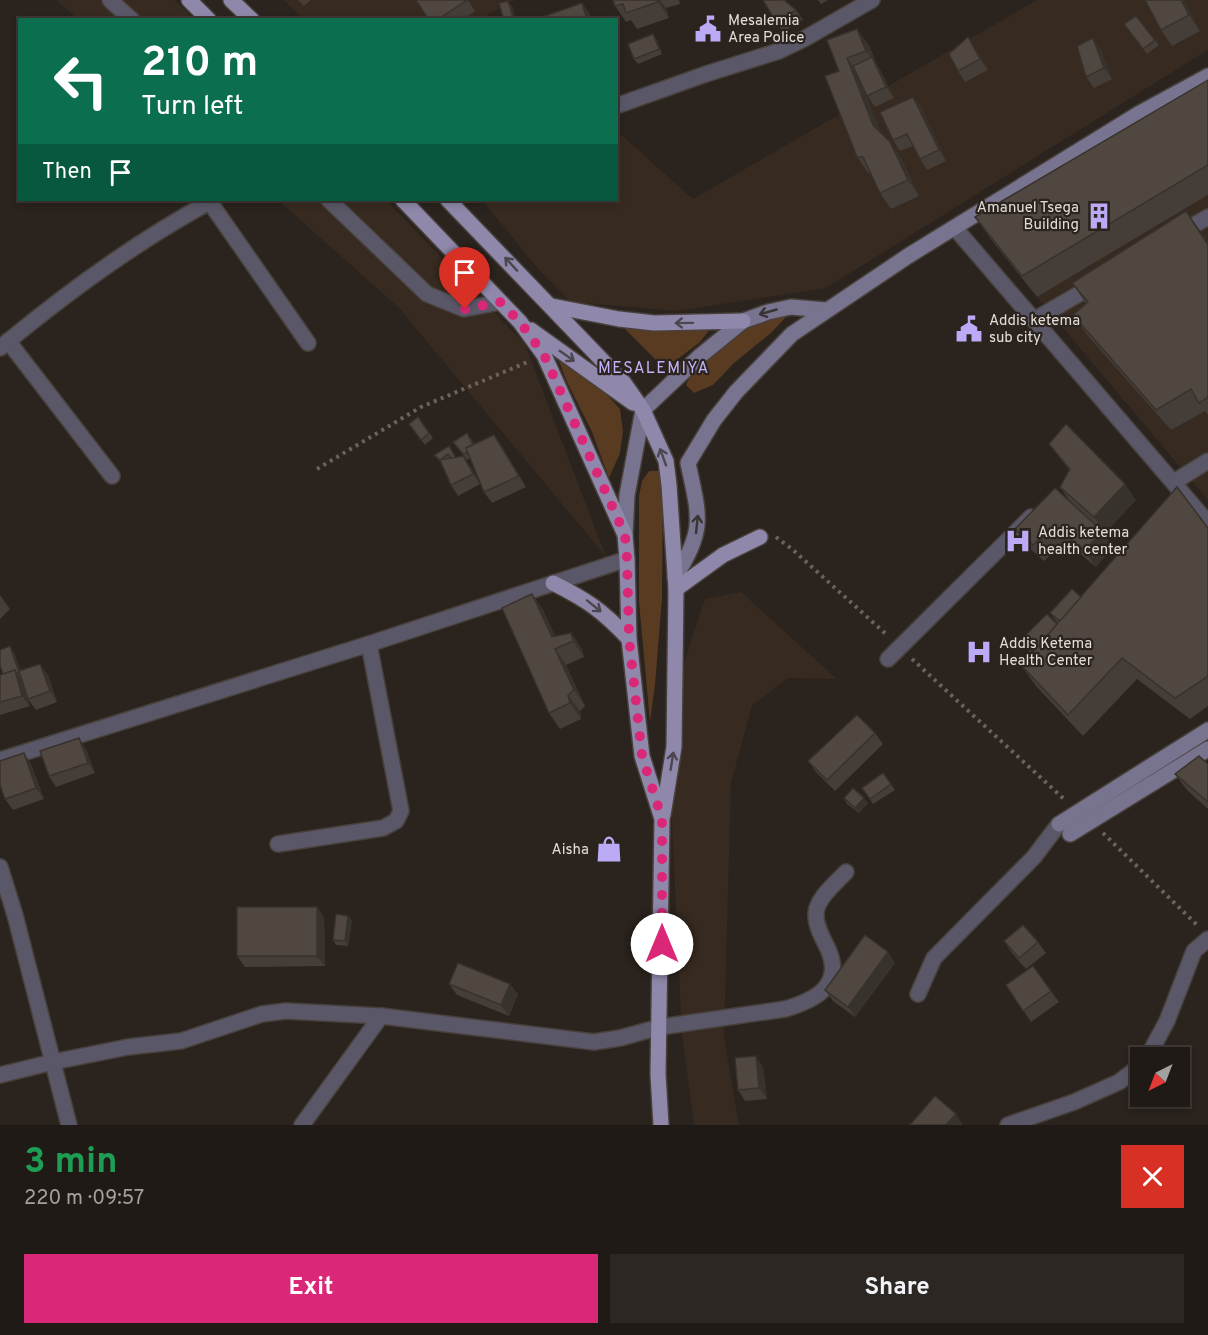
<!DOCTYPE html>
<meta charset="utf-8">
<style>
body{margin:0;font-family:Overpass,sans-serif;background:#2d2723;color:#f1f3f6;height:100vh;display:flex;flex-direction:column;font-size:22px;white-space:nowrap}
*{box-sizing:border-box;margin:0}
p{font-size:20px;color:#a2a1a1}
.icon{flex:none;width:33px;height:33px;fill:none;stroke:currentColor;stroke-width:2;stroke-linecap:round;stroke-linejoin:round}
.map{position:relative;height:1125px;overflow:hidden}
.details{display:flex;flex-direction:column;background:#201a16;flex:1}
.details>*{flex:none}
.guide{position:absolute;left:18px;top:18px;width:600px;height:183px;border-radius:0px;box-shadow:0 3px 9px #0003,0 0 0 2px #3d3835;background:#0b6e4f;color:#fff;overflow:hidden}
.needle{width:39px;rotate:222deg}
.controls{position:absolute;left:1130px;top:1047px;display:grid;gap:12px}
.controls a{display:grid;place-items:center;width:60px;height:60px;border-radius:0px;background:#201a16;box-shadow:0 3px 9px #0003,0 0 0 2px #3d3835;font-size:30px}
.pin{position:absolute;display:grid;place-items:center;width:51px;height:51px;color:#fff;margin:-62px -26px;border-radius:50% 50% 50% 0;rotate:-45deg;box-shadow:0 0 6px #0007}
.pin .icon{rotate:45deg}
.me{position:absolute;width:66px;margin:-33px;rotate:0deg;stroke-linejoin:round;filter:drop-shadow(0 0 4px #0008)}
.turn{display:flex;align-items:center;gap:21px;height:126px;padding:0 24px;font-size:27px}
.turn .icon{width:78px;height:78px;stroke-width:2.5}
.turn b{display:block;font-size:42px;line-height:51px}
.then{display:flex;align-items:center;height:57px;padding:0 24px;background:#0003;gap:12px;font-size:22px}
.round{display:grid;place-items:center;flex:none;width:63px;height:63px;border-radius:0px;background:#2d2723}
.headline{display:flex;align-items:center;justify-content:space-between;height:102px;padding:0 24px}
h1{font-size:36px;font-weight:700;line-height:45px;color:#1e9e55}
.button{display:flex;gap:12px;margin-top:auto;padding:12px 24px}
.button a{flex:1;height:69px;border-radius:0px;background:#db2777;color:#fff;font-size:24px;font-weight:700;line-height:69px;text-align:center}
.button a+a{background:#2d2723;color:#f1f3f6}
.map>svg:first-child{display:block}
.built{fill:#372a20}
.green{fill:#593b22}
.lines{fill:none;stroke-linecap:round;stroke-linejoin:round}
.street-casing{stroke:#48413b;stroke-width:18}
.secondary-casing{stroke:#48413b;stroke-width:18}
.primary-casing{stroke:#48413b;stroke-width:18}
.path{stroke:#6a635d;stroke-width:4;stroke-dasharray:3 4.5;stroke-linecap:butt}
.street{stroke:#5a5768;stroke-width:15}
.secondary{stroke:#78738e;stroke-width:15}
.primary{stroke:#8f88ab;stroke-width:15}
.wall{fill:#453d37}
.shaded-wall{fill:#38322d}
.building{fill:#504740;stroke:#38322d;stroke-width:1.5}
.oneway{stroke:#4e464f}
.oneway2{stroke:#3a3334}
.route{stroke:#db2777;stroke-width:10;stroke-dasharray:0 18}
.labels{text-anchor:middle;stroke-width:4.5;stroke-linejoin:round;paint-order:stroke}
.poi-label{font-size:15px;fill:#e3ddd9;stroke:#2b231d;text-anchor:start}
.neighbourhood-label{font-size:16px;letter-spacing:1.5px;fill:#c2b3f9;stroke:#2b231d}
</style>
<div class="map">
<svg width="1208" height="1125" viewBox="0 0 1208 1125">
<rect width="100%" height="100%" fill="#2b231d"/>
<g class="built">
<polygon points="56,0 174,0 194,19 78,19"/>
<polygon points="284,0 515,0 487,15 492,20 303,19"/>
<polygon points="1037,0 1208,0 1208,50 826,288 677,311 571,302 539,270 482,200 616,200 617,131 693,199"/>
<polygon points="1208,195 1208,500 1037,297"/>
<polygon points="278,200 386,200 525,344 606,557 399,308"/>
<polygon points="741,592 837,679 788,678 752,706 731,783 724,1037 739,1125 694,1125 682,1036 667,714 705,599"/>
</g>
<g class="green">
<polygon points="795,311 785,318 772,332 734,363 713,385 694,393 686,385 691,374 740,327"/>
<polygon points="616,320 708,320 710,329 700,342 675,361 658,362"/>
<polygon points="559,361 572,363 600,387 620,409 623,431 620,453 609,478 592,432 567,382"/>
<polygon points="649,471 663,471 662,599 655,684 650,722 639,602 639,496 642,481"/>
</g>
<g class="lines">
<g class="street-casing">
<g id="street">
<polyline points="110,0 132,20"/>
<polyline points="616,106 706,74 779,51 804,39 872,0"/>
<polyline points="329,200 427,294 464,309 500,302"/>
<polyline points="209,201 308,343"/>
<polyline points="955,228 1208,523"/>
<polyline points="1179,234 1208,217"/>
<polyline points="1034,320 1096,284"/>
<polyline points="8,341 112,476"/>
<path d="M0,348C66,293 137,241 213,200"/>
<polyline points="1174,482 1208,461"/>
<polyline points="888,659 1031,517"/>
<polyline points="0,760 369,644 627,559"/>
<polyline points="278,844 383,828 396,821 401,811 369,644"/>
<polyline points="0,867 15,915 69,1125"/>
<polyline points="918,994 934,958 1034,857 1059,824"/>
<polyline points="1147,1058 1167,1021 1194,951 1208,939"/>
<path d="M0,1075L53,1062L128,1047L181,1041L262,1014L286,1011L381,1016L594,1042L620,1038L660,1027L785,1009C816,1000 844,985 828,949C823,938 815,926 816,913C817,898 836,883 846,872"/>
<polyline points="302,1125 381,1016"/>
<polyline points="1008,1125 1074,1102 1119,1082 1140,1066"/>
</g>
</g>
<g class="secondary-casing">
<g id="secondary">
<polyline points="625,535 627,495 643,410 700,356 743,321 768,312 791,307 826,310"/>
<path d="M675,577C706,529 699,516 688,463L714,420L736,392L792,334L908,256L1140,113L1208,76"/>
<polyline points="1059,824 1208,730"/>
<polyline points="1070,834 1208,749"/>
</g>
</g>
<g class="primary-casing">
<g id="primary">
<polyline points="189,0 209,20"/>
<polyline points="231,0 252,20"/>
<polyline points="403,200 520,322 544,355 625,535 627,559 629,639 642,756 662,819 658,1074 661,1125"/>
<polyline points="448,200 624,383 643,410 666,461 669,485 676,589 674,747 663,815"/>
<polyline points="552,306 619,319 654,323 743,321"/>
<polyline points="531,330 633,403"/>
<path d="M553,583C587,600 603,611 629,639"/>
<polyline points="676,589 723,555 760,537"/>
</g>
</g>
<g class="path">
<polyline points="317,469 421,407 530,361"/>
<polyline points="776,537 792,549 887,635"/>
<polyline points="912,659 1065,800"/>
<polyline points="1103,833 1198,926"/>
</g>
<use href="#street" class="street"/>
<use href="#secondary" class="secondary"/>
<use href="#primary" class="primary"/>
</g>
<g class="wall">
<polygon points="298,0 311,0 304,6"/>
<polygon points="468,0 475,11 462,20 429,20"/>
<polygon points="613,0 679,0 680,4 666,8 669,18 637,29 631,20 626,22 615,6"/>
<polygon points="818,0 828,0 821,4"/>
<polygon points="1184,1 1200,31 1172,46 1161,30"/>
<polygon points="796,10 803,20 783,32 776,22"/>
<polygon points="1128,30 1155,40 1159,45 1147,54"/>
<polygon points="653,34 657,40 662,54 638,64 634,59"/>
<polygon points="827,40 869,45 876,63 879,68 894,98 875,107 865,92 881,133 901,158 919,196 891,209 880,193 870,173 868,173 857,157 839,71"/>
<polygon points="975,48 988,70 965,82 958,71"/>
<polygon points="1101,49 1112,79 1094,88 1086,77"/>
<polygon points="1208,80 1208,195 1037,297 990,238 975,217"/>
<polygon points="913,97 921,107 946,161 927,170 920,159 913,146 900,151 893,140"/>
<polygon points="1186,211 1208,243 1208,415 1205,411 1171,430 1088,336 1073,315 1086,304 1072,283"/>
<polygon points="418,417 433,438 425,445 409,424"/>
<polygon points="471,438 474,445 502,446 526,487 492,503 484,492 470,458 467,460 453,442"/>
<polygon points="1049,444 1136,500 1105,533 1074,506 1102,531 1113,547 1096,567 1065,541 1044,561 1026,545 1015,529 1071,503 1060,487 1069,470"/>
<polygon points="449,446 456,457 471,467 480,484 458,496 451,485 441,463 434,455"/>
<polygon points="1208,528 1208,706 1190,719 1137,679 1083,736 1036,686 1021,665 1031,654 1021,640 1058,624 1050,613"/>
<polygon points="532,594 543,610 555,636 571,633 582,649 584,657 566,665 585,706 580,711 581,719 560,729 549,713"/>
<polygon points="0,595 10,609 0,619"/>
<polygon points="14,652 20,671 48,675 57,702 36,710 28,699 25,689 30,706 0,715 0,675 3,674"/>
<polygon points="875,733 883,744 835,791 816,772 808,761"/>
<polygon points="86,749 95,773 56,787 49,776"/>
<polygon points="31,764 44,799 13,810 5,799"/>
<polygon points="1208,764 1208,809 1187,790 1175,774"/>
<polygon points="883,773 895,790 873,804 862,788"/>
<polygon points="844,798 868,803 859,813 847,804"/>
<polygon points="317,907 324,918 325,966 245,967 237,956"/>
<polygon points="348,916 352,921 348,946 336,945 333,940"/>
<polygon points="1004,941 1038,942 1046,953 1026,969 1011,952"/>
<polygon points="895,963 855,1017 833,1001 825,990"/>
<polygon points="1033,966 1059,1002 1031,1022 1006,985"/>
<polygon points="449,984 518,994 509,1016 457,995"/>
<polygon points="763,1067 767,1099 745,1101 738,1090"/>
</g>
<g class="shaded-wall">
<polygon points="657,0 660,0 666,8 669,18"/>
<polygon points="1181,0 1186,0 1184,1 1200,31 1189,15"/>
<polygon points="508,1 512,6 516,20 514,20"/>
<polygon points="582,3 590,14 591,20 587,20"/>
<polygon points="857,29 869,45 876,63 879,68 894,98 886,87 874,61 866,51"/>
<polygon points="653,34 657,40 662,54 659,49"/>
<polygon points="968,37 975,48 988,70 980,59"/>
<polygon points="1093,38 1101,49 1112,79 1104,68"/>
<polygon points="847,58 858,74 884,141 873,125"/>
<polygon points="913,97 921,107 946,161 939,150"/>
<polygon points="890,142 901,158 919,196 908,180"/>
<polygon points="1186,211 1201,232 1208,243 1208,245"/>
<polygon points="494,435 502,446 526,487 519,476"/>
<polygon points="463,456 471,467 480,484 473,474"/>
<polygon points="1125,484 1136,500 1105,533 1094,517"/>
<polygon points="1102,531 1113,547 1096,567 1085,551"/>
<polygon points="532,594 543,610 560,647 552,637"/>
<polygon points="571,633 582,649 584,657 573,641"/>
<polygon points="10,646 14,652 23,677 19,672"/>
<polygon points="555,649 566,665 585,706 574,690"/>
<polygon points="40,664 48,675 57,702 50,691"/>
<polygon points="15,670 22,681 30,706 22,696"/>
<polygon points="568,695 580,711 581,719 570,703"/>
<polygon points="79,738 86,749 95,773 88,763"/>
<polygon points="24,753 31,764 44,799 36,788"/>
<polygon points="864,798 868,803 859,813 855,808"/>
<polygon points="317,907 324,918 325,966 317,956"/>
<polygon points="348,916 352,921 348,946 345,941"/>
<polygon points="888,952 895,963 855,1017 848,1007"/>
<polygon points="510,984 518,994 509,1016 501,1005"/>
<polygon points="756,1056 763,1067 767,1099 759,1088"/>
<polygon points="956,1114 963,1125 946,1125"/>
</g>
<g class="building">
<polygon points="416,0 467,0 437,20 429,20"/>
<polygon points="613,0 657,0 658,2 626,13 623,4 615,6"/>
<polygon points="763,0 784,0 796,10 776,22"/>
<polygon points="1145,0 1181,0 1189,15 1161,30"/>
<polygon points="508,1 514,20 504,20 499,3"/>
<polygon points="582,3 587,20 534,20"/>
<polygon points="1136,16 1155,40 1143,49 1124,24"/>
<polygon points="857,29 866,51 847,58 873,125 890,142 908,180 880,193 863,157 857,157 825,76 839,71 827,40"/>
<polygon points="653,34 659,49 634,59 628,44"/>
<polygon points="968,37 980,59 958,71 949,54"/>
<polygon points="1093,38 1104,68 1086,77 1077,46"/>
<polygon points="872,57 886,87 867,96 853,66"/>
<polygon points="1208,80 1208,165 1022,276 975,217"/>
<polygon points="913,97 939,150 920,159 907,134 893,140 880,112"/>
<polygon points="1186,211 1208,245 1208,397 1199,403 1191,389 1156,410 1073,315 1088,302 1072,283"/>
<polygon points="418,417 429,433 421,440 409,424"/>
<polygon points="1066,424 1125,484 1094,517 1060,487 1070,469 1049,444"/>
<polygon points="467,433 473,445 466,448 468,452 463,454 453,442"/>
<polygon points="494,435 519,476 484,492 466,448"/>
<polygon points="449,446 456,458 451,458 448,454 440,460 434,455"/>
<polygon points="463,456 473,474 451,485 440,460"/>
<polygon points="1177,487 1208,528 1208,676 1175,698 1122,658 1068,715 1021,665"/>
<polygon points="1055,488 1102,531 1085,551 1054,525 1033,545 1015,529"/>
<polygon points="1072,589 1081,597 1060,621 1050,613"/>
<polygon points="532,594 552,637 571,633 573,641 555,649 574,690 568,695 570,703 549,713 502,608"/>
<polygon points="1047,614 1057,624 1033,652 1021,640"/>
<polygon points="10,646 19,672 16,673 15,670 3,674 0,665 0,650"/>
<polygon points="40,664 50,691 28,699 19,671"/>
<polygon points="15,670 22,696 0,702 0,675"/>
<polygon points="857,715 875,733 827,780 808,761"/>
<polygon points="79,738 88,763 49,776 40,751"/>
<polygon points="24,753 36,788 5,799 0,785 0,761"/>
<polygon points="1199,756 1208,764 1208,802 1175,774"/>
<polygon points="883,773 891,784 870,799 862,788"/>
<polygon points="853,788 864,798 855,808 844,798"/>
<rect x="237" y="907" width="80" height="49"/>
<polygon points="336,914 348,916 345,941 333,940"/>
<polygon points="1023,925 1038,942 1019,958 1004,941"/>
<polygon points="865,935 888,952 848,1007 825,990"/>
<polygon points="458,963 510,984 501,1005 449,984"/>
<polygon points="1033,966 1051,991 1023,1011 1006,985"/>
<polygon points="756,1056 759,1088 738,1090 735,1058"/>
<polygon points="935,1096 956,1114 946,1125 910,1125"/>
</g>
<defs><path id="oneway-shaft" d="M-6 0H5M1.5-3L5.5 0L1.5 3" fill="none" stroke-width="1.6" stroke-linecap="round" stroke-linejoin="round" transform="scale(1.5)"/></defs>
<g class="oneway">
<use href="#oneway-shaft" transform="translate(511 264) rotate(-133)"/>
<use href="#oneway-shaft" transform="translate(684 323) rotate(179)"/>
<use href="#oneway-shaft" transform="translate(567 356) rotate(35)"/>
<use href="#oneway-shaft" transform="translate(663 457) rotate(-110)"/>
<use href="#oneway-shaft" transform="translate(594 606) rotate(39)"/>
<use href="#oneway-shaft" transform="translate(672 761) rotate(-81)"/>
</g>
<g class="oneway2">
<use href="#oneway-shaft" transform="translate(768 312) rotate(164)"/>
<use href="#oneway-shaft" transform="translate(697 524) rotate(-84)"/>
</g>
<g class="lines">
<polyline class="route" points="465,309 500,302 520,322 544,355 625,535 627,559 629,639 642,756 662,819 662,944"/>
</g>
<defs>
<g id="civic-bare" transform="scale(2.07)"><path d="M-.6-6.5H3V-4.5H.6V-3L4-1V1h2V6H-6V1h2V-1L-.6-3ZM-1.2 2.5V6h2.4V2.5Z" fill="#bbaaf6" stroke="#2b231d" stroke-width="2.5" paint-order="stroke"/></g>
<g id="building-bare" transform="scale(2.07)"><path d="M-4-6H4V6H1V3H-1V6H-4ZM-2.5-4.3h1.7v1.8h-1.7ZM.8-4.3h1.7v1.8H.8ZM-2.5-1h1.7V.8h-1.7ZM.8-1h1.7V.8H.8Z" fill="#bbaaf6" stroke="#2b231d" stroke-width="2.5" paint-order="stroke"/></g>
<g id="hospital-bare" transform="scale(2.07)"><path d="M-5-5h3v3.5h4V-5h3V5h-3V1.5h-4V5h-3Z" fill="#bbaaf6" stroke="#2b231d" stroke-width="2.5" paint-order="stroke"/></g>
<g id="shop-bare" transform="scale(2.07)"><path d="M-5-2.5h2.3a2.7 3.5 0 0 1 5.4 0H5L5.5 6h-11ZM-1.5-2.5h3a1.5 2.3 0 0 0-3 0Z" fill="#bbaaf6" stroke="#2b231d" stroke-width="2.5" paint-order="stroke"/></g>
</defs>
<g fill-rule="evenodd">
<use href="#civic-bare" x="708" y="29"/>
<use href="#building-bare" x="1099" y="216"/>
<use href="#civic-bare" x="969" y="329"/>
<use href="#hospital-bare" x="1018" y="541"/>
<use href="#hospital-bare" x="979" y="652"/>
<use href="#shop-bare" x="609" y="849"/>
</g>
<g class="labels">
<g class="poi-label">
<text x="728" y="25">Mesalemia<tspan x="728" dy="17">Area Police</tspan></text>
<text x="1079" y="212" text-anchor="end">Amanuel Tsega<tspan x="1079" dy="17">Building</tspan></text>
<text x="989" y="325">Addis ketema<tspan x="989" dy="17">sub city</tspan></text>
<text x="1038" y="537">Addis ketema<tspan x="1038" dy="17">health center</tspan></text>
<text x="999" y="648">Addis Ketema<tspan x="999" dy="17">Health Center</tspan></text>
<text x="589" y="854" text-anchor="end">Aisha</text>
</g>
<g class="neighbourhood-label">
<text x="654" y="373">MESALEMIYA</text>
</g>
</g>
</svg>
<div class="controls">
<a><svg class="needle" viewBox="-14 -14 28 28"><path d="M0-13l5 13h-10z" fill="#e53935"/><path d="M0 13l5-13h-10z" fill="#a2a1a1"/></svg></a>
</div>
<div class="pin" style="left:465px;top:309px;background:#d93025"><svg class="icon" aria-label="arrive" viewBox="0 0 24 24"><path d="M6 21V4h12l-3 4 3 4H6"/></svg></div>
<svg class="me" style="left:662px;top:944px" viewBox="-20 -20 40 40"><circle r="19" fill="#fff"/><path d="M0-13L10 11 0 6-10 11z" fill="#db2777"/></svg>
<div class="guide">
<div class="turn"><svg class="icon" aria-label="left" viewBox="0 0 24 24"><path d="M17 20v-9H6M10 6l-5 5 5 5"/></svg><div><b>210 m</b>Turn left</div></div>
<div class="then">Then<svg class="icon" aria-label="arrive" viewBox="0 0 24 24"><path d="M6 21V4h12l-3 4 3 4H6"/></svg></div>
</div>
</div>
<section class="details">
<div class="headline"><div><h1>3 min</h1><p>220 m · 09:57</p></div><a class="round" style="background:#d93025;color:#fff"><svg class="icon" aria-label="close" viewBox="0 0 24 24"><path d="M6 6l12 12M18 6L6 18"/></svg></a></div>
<div class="button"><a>Exit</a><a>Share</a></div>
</section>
